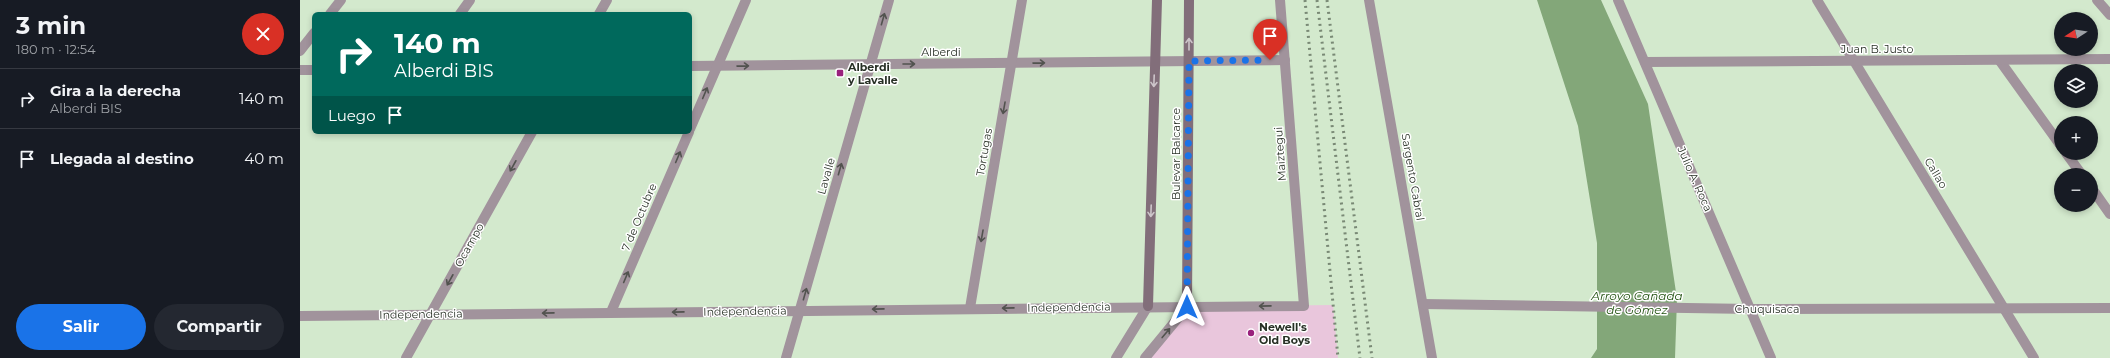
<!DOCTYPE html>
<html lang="es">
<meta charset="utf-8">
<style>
body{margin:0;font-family:Montserrat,sans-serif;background:#242831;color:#f1f3f6;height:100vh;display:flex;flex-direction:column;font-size:15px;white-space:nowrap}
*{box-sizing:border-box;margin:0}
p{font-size:13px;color:#9ea1a6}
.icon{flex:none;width:22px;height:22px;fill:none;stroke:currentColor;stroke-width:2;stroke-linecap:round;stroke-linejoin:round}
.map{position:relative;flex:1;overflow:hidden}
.drawer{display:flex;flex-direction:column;background:#171b24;width:300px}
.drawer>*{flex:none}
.banner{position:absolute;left:12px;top:12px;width:380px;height:122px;border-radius:6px;box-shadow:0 2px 6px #0003;background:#00695c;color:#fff;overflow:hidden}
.needle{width:26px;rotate:258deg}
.buttons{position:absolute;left:1754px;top:12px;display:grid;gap:8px}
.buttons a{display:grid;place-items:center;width:44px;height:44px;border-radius:50%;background:#171b24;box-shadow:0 2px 6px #0003;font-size:20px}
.pin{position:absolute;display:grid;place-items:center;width:34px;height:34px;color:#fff;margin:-41px -17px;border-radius:50% 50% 50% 0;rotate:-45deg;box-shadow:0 0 4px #0007}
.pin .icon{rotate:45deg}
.me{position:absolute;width:44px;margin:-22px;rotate:0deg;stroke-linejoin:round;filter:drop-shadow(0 0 3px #0008)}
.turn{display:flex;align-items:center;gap:14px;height:84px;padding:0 16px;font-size:18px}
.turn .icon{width:52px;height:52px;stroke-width:2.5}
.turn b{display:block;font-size:28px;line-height:34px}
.then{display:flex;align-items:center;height:38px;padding:0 16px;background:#0003;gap:8px;font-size:15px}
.round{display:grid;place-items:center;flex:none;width:42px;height:42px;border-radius:21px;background:#242831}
.headline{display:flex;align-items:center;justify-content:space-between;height:68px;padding:0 16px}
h1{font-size:24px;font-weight:700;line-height:30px}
.cta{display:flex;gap:8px;margin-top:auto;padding:8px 16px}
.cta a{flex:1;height:46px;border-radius:24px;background:#1a73e8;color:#fff;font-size:16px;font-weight:700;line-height:46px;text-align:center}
.cta a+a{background:#242831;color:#f1f3f6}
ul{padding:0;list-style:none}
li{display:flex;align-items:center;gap:12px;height:60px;padding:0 16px;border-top:1px solid #363941}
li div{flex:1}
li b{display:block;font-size:15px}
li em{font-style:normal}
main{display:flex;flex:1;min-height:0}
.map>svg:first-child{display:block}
.green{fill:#e9c6dc}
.water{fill:#83a779}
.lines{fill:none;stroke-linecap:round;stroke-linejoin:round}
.street{stroke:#a1939c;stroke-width:10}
.secondary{stroke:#826e7a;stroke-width:10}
.rail{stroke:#798975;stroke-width:3;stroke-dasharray:2 4;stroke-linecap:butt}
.oneway{stroke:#52534f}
.oneway2{stroke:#cdc5ca}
.route{stroke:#1a73e8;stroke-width:7;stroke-dasharray:0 12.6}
.poi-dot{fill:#99217c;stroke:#fff;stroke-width:1.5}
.labels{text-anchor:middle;stroke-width:3;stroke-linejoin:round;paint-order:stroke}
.street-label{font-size:11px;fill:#273025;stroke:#fff}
.poi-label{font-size:11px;font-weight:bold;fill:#273025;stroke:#fff;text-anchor:start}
.water-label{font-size:12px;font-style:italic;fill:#215110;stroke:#fff}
</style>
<main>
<section class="drawer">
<div class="headline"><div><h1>3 min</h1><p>180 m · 12:54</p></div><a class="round" style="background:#d93025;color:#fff"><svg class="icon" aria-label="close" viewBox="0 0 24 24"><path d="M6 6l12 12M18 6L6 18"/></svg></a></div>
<ul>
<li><svg class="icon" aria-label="right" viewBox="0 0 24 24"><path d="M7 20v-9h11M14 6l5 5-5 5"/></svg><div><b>Gira a la derecha</b><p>Alberdi BIS</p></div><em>140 m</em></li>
<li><svg class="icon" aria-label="arrive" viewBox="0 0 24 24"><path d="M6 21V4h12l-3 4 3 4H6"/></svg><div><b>Llegada al destino</b></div><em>40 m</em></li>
</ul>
<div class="cta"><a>Salir</a><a>Compartir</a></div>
</section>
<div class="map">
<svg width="1810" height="358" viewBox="0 0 1810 358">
<rect width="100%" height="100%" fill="#d3e9cd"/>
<polygon class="green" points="1033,305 1038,358 845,358 887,307"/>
<polygon class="water" points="1237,0 1301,0 1348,104 1377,299 1375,358 1291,358 1297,349 1297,243 1278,126"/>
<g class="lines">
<g class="street">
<polyline points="1069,0 1132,358"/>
<polyline points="1318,0 1471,358"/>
<polyline points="1517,0 1734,358"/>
<polyline points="1797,0 1810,15"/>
<polyline points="30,14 41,0"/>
<polyline points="160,14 170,0"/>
<polyline points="299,14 307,0"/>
<polyline points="0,51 14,33"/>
<polyline points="1700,61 1761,146"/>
<polyline points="1345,62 1810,59"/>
<polyline points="390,66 985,60"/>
<polyline points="0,70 14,70"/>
<polyline points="390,129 446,0"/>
<polyline points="1766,153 1782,175"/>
<polyline points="1791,187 1810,214"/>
<polyline points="1123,304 1452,309 1810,308"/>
<polyline points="670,308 722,0"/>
<polyline points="311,312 389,132"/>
<polyline points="0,316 1004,306 980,0"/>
<polyline points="106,358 232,132"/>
<polyline points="486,358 589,0"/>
<polyline points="816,358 848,306"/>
<polyline points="845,358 887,307"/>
</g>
<g class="secondary">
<polyline points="848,306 857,0"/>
<polyline points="887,307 889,0"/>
</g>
<g class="rail">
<polyline points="1005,0 1038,358"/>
<polyline points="1017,0 1060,358"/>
<polyline points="1027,0 1072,358"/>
</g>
</g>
<defs><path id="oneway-shaft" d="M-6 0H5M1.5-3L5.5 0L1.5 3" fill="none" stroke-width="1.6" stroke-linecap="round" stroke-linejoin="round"/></defs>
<g class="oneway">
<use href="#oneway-shaft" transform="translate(583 19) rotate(-74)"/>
<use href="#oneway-shaft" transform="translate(739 63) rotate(-1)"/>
<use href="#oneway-shaft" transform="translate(609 64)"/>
<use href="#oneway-shaft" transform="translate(443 66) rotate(-1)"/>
<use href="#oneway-shaft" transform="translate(405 93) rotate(-67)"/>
<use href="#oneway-shaft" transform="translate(704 108) rotate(100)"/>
<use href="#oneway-shaft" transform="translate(378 157) rotate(-67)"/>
<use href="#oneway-shaft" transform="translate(213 166) rotate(119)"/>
<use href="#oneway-shaft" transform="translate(540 169) rotate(-74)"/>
<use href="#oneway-shaft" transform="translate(682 236) rotate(100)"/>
<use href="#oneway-shaft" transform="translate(326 277) rotate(-67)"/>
<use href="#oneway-shaft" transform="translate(150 280) rotate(119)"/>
<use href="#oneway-shaft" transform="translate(505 294) rotate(-74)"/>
<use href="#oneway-shaft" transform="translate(965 306) rotate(179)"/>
<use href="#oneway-shaft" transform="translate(708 308) rotate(179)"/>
<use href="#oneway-shaft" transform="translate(578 309) rotate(179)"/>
<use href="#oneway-shaft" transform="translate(378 312) rotate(179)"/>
<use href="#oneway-shaft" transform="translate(248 313) rotate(179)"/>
<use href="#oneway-shaft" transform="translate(866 333) rotate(-50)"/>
</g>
<g class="oneway2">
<use href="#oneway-shaft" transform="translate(889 44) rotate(-90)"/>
<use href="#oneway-shaft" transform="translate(854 81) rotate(92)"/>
<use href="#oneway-shaft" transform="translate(851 211) rotate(92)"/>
</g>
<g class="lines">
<polyline class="route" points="887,307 889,61 970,60"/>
</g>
<g class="poi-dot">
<rect x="536" y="69" width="8" height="8" rx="2"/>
<circle cx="951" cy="333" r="4"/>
</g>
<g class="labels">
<g class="street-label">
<text x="1577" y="53">Juan B. Justo</text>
<text x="641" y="56">Alberdi</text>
<text transform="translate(684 152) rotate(-80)" y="4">Tortugas</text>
<text transform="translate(876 154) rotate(-90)" y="4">Bulevar Balcarce</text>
<text transform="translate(980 154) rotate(-94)" y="4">Maiztegui</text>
<text transform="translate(1636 173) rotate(59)" y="4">Callao</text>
<text transform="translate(526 176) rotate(-74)" y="4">Lavalle</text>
<text transform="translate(1113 177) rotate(80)" y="4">Sargento Cabral</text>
<text transform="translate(1395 179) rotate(66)" y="4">Julio A. Roca</text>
<text transform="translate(339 217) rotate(-67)" y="4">7 de Octubre</text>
<text transform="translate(169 245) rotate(-61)" y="4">Ocampo</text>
<text transform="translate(769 307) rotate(-1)" y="4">Independencia</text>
<text x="1467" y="313">Chuquisaca</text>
<text transform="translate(445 311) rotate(-1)" y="4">Independencia</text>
<text transform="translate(121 314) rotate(-1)" y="4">Independencia</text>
</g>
<g class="poi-label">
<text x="548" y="71">Alberdi<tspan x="548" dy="13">y Lavalle</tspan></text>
<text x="959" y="331">Newell's<tspan x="959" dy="13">Old Boys</tspan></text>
</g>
<g class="water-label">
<text x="1337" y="300">Arroyo Cañada<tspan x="1337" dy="14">de Gómez</tspan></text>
</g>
</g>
</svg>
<div class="buttons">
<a><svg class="needle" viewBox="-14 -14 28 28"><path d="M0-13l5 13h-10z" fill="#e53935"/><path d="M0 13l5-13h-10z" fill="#9ea1a6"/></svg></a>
<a><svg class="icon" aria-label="layers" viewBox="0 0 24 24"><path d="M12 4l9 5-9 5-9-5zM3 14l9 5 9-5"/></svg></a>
<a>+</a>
<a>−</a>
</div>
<div class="pin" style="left:970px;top:60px;background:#d93025"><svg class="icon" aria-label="arrive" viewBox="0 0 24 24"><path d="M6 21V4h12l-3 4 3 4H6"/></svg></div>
<svg class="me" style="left:887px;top:307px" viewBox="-20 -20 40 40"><path d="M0-17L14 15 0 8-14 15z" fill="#1a73e8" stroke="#fff" stroke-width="4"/></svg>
<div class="banner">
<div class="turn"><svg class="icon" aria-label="right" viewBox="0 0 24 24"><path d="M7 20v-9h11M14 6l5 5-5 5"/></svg><div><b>140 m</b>Alberdi BIS</div></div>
<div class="then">Luego<svg class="icon" aria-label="arrive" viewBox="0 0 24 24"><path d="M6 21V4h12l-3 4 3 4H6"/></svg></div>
</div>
</div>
</main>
